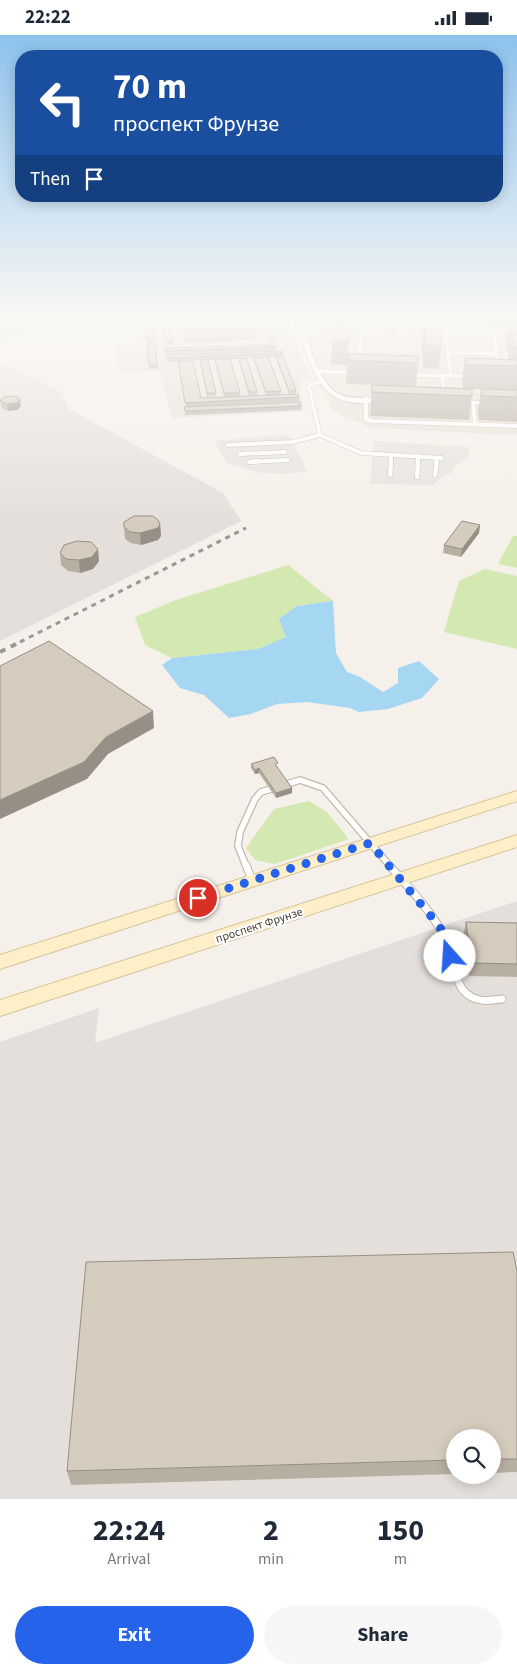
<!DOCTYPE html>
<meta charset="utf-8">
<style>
body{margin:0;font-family:"Source Sans 3",sans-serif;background:#f6f6f7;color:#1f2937;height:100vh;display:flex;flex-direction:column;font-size:19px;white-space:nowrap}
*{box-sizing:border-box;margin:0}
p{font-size:16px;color:#747a83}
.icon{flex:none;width:28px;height:28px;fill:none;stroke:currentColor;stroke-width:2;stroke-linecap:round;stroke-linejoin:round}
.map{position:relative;height:1464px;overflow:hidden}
.panel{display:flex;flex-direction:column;background:#fff;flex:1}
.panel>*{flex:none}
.top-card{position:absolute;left:15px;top:15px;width:488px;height:152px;border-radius:20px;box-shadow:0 2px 12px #0003;background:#1a4fa0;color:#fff;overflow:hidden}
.controls{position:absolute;left:446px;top:1394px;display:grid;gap:10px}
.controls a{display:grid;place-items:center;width:55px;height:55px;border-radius:50%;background:#fff;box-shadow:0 2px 12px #0003;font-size:25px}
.pin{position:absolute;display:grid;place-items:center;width:42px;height:42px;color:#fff;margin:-21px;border:2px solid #fff;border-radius:50%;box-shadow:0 1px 5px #0007}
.me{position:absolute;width:55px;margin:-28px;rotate:341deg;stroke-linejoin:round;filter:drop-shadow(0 0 4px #0008)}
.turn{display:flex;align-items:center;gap:18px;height:105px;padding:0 15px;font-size:22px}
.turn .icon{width:65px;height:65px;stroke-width:2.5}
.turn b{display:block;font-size:35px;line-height:42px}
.then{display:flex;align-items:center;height:48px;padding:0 15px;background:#0003;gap:10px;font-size:19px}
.eta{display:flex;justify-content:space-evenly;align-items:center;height:85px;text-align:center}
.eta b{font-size:30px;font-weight:700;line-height:35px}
.primary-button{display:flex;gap:10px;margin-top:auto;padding:10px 15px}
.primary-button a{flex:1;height:58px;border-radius:30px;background:#2563eb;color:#fff;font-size:20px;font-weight:700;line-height:58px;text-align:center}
.primary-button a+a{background:#f6f6f7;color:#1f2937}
.status{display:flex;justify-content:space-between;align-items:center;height:35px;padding:0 25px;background:#fff;direction:ltr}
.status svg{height:14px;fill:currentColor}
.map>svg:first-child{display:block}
.residential{fill:#e9e2d7}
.industrial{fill:#e4dfda;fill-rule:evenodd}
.green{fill:#d3e9b1}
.parking{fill:#e6e3e0}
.water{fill:#a5d6f2}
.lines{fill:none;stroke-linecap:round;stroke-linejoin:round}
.lane-far3-casing{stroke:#c0b8ab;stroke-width:5}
.lane-far2-casing{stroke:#c0b8ab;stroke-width:5.5}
.lane-far1-casing{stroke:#c0b8ab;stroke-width:8}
.lane-casing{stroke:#c0b8ab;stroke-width:9}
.street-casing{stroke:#c0b8ab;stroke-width:2}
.secondary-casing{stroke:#d5c298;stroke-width:2}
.lane-far3{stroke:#fff;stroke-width:4}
.lane-far2{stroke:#fff;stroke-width:4.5}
.lane-far1{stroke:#fff;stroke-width:5.5}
.lane{stroke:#fff;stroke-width:7}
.street{fill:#fff;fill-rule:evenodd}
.secondary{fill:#ffefc8;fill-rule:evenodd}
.rail-far1{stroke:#989898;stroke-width:3;stroke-dasharray:5 5;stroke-linecap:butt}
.rail{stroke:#989898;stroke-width:4;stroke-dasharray:6 6;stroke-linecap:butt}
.wall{fill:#b8afa3;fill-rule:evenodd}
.shaded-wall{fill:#968f85}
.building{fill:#d6ccbe;stroke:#968f85}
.route{stroke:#2563eb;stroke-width:9;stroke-dasharray:0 16.2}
.labels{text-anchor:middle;stroke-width:4.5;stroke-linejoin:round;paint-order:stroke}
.street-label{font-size:12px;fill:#484137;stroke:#fff}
</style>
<div class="status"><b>22:22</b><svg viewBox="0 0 49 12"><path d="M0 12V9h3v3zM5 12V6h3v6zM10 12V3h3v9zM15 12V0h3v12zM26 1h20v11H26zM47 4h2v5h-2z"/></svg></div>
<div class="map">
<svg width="517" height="1464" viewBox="0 0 517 1464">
<rect width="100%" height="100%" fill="#f5f0e9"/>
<polygon class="residential" points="292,284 517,284 517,400 371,393 333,377 319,350"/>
<g class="industrial">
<polygon points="118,284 276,284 278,288 288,288 312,343 299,344 304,376 172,383 160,336 116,336 117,310 142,306 139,289 120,289"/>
<polygon points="0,327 62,357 69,374 223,458 241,486 0,606"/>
<path d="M517,866V1464H0V1007L99,973L95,1008ZM455,1402H492V1440H455Z"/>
</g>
<g class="green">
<polygon points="19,284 37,289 34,296 16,304 0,303 0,291"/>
<polygon points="513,501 517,501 517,533 498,529"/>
<polygon points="288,530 333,566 297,571 283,594 286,602 258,614 172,623 145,610 135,582 176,565"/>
<polygon points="485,534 517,541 517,614 444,597 459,546"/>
<polygon points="309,766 327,777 349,804 275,829 255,825 246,813 274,774"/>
</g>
<g class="parking">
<polygon points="289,399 307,436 286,439 261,438 226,428 214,406"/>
<polygon points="374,406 469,412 469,421 455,431 453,437 445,440 433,450 370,449"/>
</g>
<polygon class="water" points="333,566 336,618 347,637 360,642 383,657 398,648 398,633 419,626 439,644 422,663 388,674 359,677 350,673 307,667 277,669 251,679 229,683 204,660 180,653 162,630 172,623 258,614 286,602 279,584 297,571"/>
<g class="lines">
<g class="lane-far3-casing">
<g id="lane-far3">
<polyline points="296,287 300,293 361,291 517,294"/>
<polyline points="445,293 451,341"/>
<polyline points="493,294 499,331"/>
<polyline points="448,317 497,319"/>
<polyline points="360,326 361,291"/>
<polyline points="316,336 352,338"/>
<polyline points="409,340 470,341"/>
<polyline points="442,341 444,359"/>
<polyline points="366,363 366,384 372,386 517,391"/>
<polyline points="473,368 475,389"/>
<polyline points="320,400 361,418 442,423"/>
<polyline points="227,410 292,407 320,400 309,352 310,349 322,346"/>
<polyline points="240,419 285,417"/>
<polyline points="249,427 288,425"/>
<polyline points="391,428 391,420"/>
<polyline points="418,428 418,421"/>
<polyline points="436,428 437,423"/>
</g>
</g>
<g class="lane-far2-casing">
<g id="lane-far2">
<polyline points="249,427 259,426"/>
<polyline points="390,440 391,426"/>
<polyline points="435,440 437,426"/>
<polyline points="417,442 418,426"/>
</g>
</g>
<g class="lane-far1-casing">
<polyline id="lane-far1" points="246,831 238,811 240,797 255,764 261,757 300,745 323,753 390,831"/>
</g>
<g class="lane-casing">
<g id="lane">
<polyline points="246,830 252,845"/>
<path d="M389,830C409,853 435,879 447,908C452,920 455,945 463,955C474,968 488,966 502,964"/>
</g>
</g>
<g class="street-casing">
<g id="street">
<path d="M300,291L303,293C311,312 320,352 341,360C354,365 372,362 385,362L389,364L388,366C319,377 317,345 297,293Z"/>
<polygon points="453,365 517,367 517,371 456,369 453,369"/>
</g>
</g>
<g class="secondary-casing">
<g id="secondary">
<polygon points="517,756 517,766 0,934 0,920"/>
<polygon points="517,800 517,812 0,981 0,965"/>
</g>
</g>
<use href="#lane-far3" class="lane-far3"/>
<use href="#lane-far2" class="lane-far2"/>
<use href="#lane-far1" class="lane-far1"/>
<use href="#lane" class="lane"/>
<use href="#street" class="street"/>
<use href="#secondary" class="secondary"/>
<polyline class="rail-far1" points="20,607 246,493"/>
<polyline class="rail" points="0,617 22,606"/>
</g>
<g class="wall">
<polygon points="124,284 132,284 132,286 125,287"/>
<polygon points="144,284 155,305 155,309 148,309"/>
<polygon points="161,284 173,306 173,310 165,310"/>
<polygon points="185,284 249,284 249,287 186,289"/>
<polygon points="261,284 268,284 275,306 275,309 270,309"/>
<polygon points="319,284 350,284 348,319 418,328 416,351 346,349 347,330 331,329 332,306 334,285 320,286"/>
<polygon points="365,284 382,284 382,286 366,286"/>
<polygon points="423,284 424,284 441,311 439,334 423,333 421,296"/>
<polygon points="443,284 517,284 517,355 486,354 517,355 517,387 479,385 478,378 481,354 469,354 472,361 469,385 370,381 372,350 463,353 462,346 465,323 509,324 505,299 506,290 443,288"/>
<polygon points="183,289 251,293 251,296 258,301 258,304 235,305 235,306 185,308"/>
<rect x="387" y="292" width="7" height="6"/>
<polygon points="147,310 155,310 158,334 149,334"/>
<polygon points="276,312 276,316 165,319 165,313"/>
<path d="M283,318V321L296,356V359L299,362V366L186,372L178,326L201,363L266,360L254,327V323H247L257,357V360L249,361L239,327V324H230L240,358V361L224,362L215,328V325H208L216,358V361L207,362L200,325L167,327V320ZM269,322H276V325L289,359L281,360V356Z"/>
<polygon points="0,366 21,371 17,375 8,376 2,373"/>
<polygon points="301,371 301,375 185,380 185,376"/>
<polygon points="160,489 161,501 158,505 141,510 131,508 125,504 124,492"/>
<polygon points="480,490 479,498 461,522 443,518 444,510"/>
<polygon points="60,518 99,526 93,534 80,538 68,536 61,530"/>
<polygon points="251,729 277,732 292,758 276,763 259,738 255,739 251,733"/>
<polygon points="466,887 517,888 517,942 469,941 463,901"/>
<polygon points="517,1236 517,1437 492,1438 492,1402 455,1402 455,1439 71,1450 67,1436"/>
</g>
<g class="shaded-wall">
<polygon points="20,364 21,371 17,375 8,376 7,369"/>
<polygon points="160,489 161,501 158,505 141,510 140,498"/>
<polygon points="480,490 479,498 461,522 462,514"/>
<polygon points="98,514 99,526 93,534 80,538 79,525"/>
<polygon points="153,676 154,693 108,719 87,744 0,784 0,765 106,702"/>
<polygon points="259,733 259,738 255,739 255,735"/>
<polygon points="292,753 292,758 276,763 276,758"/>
</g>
<g class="building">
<polygon points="145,284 151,284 155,305 147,305"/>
<polygon points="162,284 169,284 173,306 165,307"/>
<polygon points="185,284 237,284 186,286"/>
<polygon points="262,284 268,284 275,306 270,306"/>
<polygon points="334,284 350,284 348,307 332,306"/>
<polygon points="424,284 439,284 441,311 426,310"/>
<polygon points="509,284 517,284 517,313 514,312"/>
<polygon points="250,287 251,293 184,295 183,289"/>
<rect x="387" y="292" width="7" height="3"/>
<polygon points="257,296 258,301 234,301 235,303 185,304 185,298"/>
<polygon points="147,310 155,310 157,330 149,330"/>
<polygon points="275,310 276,312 165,316 165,313"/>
<polygon points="282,316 283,318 167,323 167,320"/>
<polygon points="348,319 418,321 418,328 347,325"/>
<polygon points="276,321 283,321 296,356 289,356"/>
<polygon points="268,322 281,356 266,357 254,323"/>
<polygon points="247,323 257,357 249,357 239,324"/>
<polygon points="465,323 517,325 517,331 466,330"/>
<polygon points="215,324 230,324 240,358 224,358"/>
<polygon points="200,325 208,325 216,358 207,358"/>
<polygon points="178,326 193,326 201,363 298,359 299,362 185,368"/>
<polygon points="372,350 472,354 472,361 371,357"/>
<polygon points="481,354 517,355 517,362 482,361"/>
<polygon points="14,361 20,364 16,368 7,369 0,366 4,362"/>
<polygon points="300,367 301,371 185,376 184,372"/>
<polygon points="134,481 153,481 158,485 160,489 158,493 140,498 130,497 124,492 124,487"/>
<polygon points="462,486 480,490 462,514 444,510"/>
<polygon points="77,506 91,507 98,514 92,522 79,525 66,524 60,518 64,510"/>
<polygon points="49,606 153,676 106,702 84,727 0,765 0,631"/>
<polygon points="274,722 278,728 275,729 292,753 276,758 259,733 255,735 251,729"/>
<polygon points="466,887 517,888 517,929 471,928"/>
<polygon points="513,1217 517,1236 517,1424 492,1424 492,1402 455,1402 455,1425 67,1436 86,1227"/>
</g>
<linearGradient id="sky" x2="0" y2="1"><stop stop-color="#8dc2ec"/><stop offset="0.58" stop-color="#faf8f5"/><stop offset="1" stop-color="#faf8f5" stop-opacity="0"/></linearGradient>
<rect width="517" height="489" fill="url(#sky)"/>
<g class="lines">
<polyline class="route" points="198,863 370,808 440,892 450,921"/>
</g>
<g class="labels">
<g class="street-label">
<text transform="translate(259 890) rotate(-18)" y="4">проспект Фрунзе</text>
</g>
</g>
</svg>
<div class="controls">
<a><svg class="icon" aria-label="search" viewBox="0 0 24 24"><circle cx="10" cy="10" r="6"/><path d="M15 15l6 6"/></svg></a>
</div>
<div class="pin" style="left:198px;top:863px;background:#d93025"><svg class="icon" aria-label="arrive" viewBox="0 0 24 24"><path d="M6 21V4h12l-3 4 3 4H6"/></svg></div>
<svg class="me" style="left:450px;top:921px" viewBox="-20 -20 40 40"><circle r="19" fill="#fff"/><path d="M0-13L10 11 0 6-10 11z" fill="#2563eb"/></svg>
<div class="top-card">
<div class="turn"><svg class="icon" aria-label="left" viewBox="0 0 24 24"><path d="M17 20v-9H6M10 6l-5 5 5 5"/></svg><div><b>70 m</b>проспект Фрунзе</div></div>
<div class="then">Then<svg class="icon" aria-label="arrive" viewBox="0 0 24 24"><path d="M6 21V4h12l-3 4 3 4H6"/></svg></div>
</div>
</div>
<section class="panel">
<div class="eta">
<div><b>22:24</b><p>Arrival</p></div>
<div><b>2</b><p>min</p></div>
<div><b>150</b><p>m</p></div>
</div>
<div class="primary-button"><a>Exit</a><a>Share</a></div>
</section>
